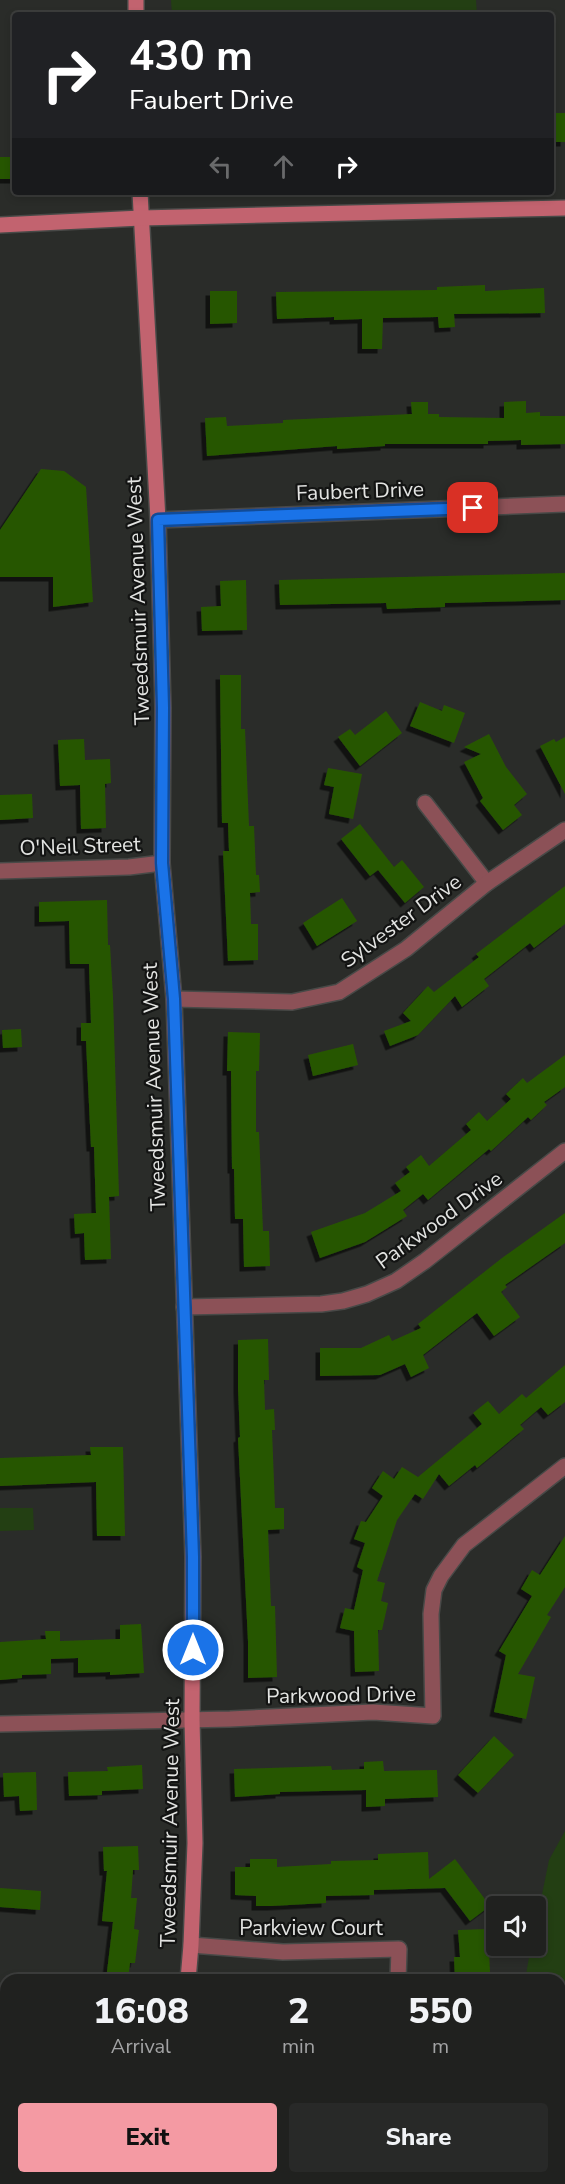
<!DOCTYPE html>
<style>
body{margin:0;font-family:"Nunito Sans",sans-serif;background:#282928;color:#f1f3f6;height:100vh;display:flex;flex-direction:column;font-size:22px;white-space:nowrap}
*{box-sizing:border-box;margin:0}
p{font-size:20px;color:#a2a3a4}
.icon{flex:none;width:33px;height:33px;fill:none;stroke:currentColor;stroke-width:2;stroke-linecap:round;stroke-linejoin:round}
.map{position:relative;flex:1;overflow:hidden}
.panel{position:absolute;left:0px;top:1974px;width:566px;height:210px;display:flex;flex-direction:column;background:#20211f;border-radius:18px 18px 0 0;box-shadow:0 3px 9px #0003,0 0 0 2px #3d3e3d}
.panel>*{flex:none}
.guide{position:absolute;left:12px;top:12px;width:542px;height:183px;border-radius:6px;box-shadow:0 3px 9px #0003,0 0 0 2px #3d3e3d;background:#202124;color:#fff;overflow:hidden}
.fabs{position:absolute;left:486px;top:1896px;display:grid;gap:12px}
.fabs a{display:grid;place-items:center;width:60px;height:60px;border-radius:6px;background:#20211f;box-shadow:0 3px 9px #0003,0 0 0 2px #3d3e3d;font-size:30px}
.pin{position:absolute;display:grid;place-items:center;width:51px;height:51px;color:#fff;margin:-26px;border-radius:12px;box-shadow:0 3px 9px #0006}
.me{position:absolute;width:66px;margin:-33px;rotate:0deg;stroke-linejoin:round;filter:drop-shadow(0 0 4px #0008)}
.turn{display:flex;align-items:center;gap:21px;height:126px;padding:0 18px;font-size:27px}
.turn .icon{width:78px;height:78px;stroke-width:2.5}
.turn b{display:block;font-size:42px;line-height:51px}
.lanes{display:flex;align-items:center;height:57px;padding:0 18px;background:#0003;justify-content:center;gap:30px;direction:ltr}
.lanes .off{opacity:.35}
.eta{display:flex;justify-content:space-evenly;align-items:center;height:102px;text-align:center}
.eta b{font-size:36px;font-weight:800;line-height:42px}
.primary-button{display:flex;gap:12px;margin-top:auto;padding:12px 18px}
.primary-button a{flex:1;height:69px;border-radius:6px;background:#f49aa3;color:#111;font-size:24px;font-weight:800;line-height:69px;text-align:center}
.primary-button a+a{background:#282928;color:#f1f3f6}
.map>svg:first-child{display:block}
.green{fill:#233f13}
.building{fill:#285603;filter:url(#shadow)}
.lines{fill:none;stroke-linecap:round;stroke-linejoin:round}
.street-casing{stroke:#484947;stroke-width:18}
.secondary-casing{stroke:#484947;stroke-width:18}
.street{stroke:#8c5157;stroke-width:15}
.secondary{stroke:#c2636f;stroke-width:15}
.route-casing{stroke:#114b97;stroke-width:15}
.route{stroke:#1a73e8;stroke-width:10}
.labels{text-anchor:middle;stroke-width:4.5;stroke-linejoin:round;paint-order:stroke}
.street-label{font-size:21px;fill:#e3e4e2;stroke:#131413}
</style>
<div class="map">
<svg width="565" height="2184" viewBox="0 0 565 2184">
<defs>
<filter id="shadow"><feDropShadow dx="-4.5" dy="4.5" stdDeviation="0" flood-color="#0009"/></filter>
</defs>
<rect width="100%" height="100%" fill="#2a2c29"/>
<g class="green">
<polygon points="171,0 476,0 477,15 172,15"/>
<polygon points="172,192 269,192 174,195"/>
<polygon points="0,1508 33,1508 34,1530 0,1531"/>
<polygon points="565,1831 565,2184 490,2184 491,2178 560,2178 560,1980 525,1980 531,1946 536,1946 536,1924 549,1860"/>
</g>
<g class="building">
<rect x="550" y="113" width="15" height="29"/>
<rect x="0" y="157" width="15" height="22"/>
<polygon points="485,285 485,291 544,288 545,313 454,314 455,327 439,328 438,317 383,318 382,349 362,349 362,319 334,320 334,317 277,319 276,292 437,290 437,287"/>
<polygon points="210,291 237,291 237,323 210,324"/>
<polygon points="526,401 526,413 540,412 540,416 565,416 565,444 521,445 521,440 488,441 488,444 385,444 385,446 337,449 337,446 207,456 205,418 226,417 227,426 283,423 283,420 412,414 411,402 428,402 428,414 439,414 439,417 504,418 504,402"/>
<polygon points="41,469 64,471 86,487 93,602 53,607 53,577 0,577 0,530"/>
<polygon points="565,573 565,600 445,603 445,607 387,609 386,603 280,605 279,580"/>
<polygon points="246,580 247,630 202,631 201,607 221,606 220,581"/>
<polygon points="220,675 241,675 241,729 245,729 249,826 254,826 256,875 259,875 260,892 250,893 251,924 258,924 258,960 228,961 223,851 229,851 228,823 222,823"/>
<polygon points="420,702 442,711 444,705 465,713 454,743 410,726"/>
<polygon points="386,711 402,733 360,766 338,737 350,729 355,735"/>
<polygon points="489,734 506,767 527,794 514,805 522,815 503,830 480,801 483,798 464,762 481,754 464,747"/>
<polygon points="565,737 565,794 540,746 554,739 556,742"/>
<polygon points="84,739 85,760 110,759 111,783 105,784 106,828 81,829 80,785 60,786 58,740"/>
<polygon points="328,768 362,774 353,819 329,814 334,787 324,785"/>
<polygon points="32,794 33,818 0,820 0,795"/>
<polygon points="360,824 394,867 402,860 424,887 405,903 378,870 370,876 341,839"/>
<polygon points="565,886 565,924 534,948 530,943 484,979 489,986 462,1007 455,996 418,1035 390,1046 384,1031 411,1021 403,1013 428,986 434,992 479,957 476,954"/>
<polygon points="342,898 357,921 317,946 303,923"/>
<polygon points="107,900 108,945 110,945 113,997 119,1196 109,1197 111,1259 85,1260 84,1233 75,1234 74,1214 96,1213 94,1147 91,1147 86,1041 81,1041 81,1023 91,1023 89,964 70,964 69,921 39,922 39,902"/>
<polygon points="21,1029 22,1047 3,1048 2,1030"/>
<polygon points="228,1032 260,1033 259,1071 256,1071 256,1132 259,1132 263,1231 269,1231 270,1266 244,1267 243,1219 235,1219 234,1169 232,1169 231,1071 227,1071"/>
<polygon points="353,1044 358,1065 313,1076 308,1055"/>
<polygon points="565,1055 565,1087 544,1102 547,1105 531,1120 528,1117 491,1151 489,1149 428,1200 423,1194 403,1210 407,1216 365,1242 320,1258 311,1232 365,1213 401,1191 395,1183 410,1172 406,1167 421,1155 429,1166 471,1130 466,1124 479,1112 487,1121 511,1099 506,1094 523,1078 527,1083"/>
<polygon points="565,1213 565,1243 505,1285 507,1287 501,1292 520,1317 494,1336 477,1313 423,1355 429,1368 411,1377 405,1364 380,1375 320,1376 320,1348 361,1348 389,1335 392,1341 421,1328 418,1324 502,1258"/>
<polygon points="268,1339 269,1380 264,1380 265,1410 274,1409 275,1430 272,1430 275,1508 284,1508 284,1529 268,1530 271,1606 275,1606 277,1677 248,1678 248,1641 238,1438 240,1437 238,1388 238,1340"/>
<polygon points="565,1365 565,1402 548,1415 541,1407 520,1425 524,1429 477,1468 475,1465 449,1486 439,1474 423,1499 415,1494 397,1520 377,1581 385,1583 381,1601 388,1603 382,1630 378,1630 379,1671 355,1672 354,1631 340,1628 345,1608 354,1610 363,1570 357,1567 365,1543 354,1539 361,1521 366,1522 383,1496 372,1488 383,1471 394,1479 402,1467 418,1477 482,1424 473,1413 488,1401 499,1414 522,1394 526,1398"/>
<polygon points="90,1447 123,1447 125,1536 97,1536 96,1482 0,1486 0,1458 91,1455"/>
<polygon points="565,1536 565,1587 547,1615 551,1617 518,1674 535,1677 526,1719 494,1712 506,1655 499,1651 532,1596 521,1589 532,1570 540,1575"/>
<polygon points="141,1624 144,1673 110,1675 110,1672 78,1673 78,1658 51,1659 51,1674 22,1675 22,1678 0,1680 0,1642 46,1639 45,1631 60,1631 60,1641 120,1639 120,1625"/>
<polygon points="494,1736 514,1755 478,1793 458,1775"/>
<polygon points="383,1761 384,1771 437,1770 438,1797 385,1799 385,1806 366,1807 366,1790 280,1792 280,1794 235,1797 234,1769 331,1766 332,1770 364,1769 364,1762"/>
<polygon points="142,1765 143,1789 102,1791 102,1795 69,1796 68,1772 108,1771 107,1767"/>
<polygon points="36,1772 37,1810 20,1811 19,1796 4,1797 3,1773"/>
<polygon points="138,1846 139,1870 133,1870 131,1898 137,1898 134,1929 139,1930 135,1963 130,1963 128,1980 106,1980 113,1922 102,1921 107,1871 104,1871 103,1847"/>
<polygon points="428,1852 429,1879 455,1859 490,1906 470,1921 445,1888 374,1890 374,1895 326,1896 326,1903 271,1906 256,1906 256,1896 235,1895 235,1867 250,1867 250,1859 277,1859 277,1867 331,1864 331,1861 378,1860 378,1854"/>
<polygon points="0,1888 41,1891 40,1910 0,1907"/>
<polygon points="488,1929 490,1973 479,1974 479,1980 455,1980 454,1957 460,1957 458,1930"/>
</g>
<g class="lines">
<g class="street-casing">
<g id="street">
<polyline points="158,520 565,504"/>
<polyline points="425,803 487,883"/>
<polyline points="0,871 129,867 162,863"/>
<polyline points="174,999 292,1002 339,992 406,949 487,883 565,830"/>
<polyline points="184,1307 321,1304 343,1301 367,1294 396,1281 425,1261 565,1151"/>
<polyline points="0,1724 230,1719 373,1712 433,1716 431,1614 434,1590 441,1576 464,1545 565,1466"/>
<polyline points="191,1945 283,1952 399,1949 398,1980"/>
<polyline points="169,2178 212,2184"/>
<polyline points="373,2184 374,2178"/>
</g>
</g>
<g class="secondary-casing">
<g id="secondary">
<polyline points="136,0 136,15"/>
<polyline points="140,192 158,520 163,708 162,863 174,999 193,1557 192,1720 195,1843 191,1945 188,1980"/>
<polyline points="0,225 141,218 565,208"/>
<polyline points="165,2184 166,2178"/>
</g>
</g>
<use href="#street" class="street"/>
<use href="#secondary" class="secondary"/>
</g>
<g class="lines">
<g class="route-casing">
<polyline id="route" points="193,1650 193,1557 174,999 162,863 163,708 158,520 473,508"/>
</g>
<use href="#route" class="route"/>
</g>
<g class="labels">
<g class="street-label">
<text transform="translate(360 491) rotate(-2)" y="7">Faubert Drive</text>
<text transform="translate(138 601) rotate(-92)" y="7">Tweedsmuir Avenue West</text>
<text transform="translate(80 846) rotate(-2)" y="7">O'Neil Street</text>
<text transform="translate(401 921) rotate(-36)" y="7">Sylvester Drive</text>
<text transform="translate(154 1087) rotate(-92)" y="7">Tweedsmuir Avenue West</text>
<text transform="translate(439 1220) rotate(-36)" y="7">Parkwood Drive</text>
<text transform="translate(341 1695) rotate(-1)" y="7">Parkwood Drive</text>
<text transform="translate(170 1823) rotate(-89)" y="7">Tweedsmuir Avenue West</text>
<text x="311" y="1935">Parkview Court</text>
</g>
</g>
</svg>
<div class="fabs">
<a><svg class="icon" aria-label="sound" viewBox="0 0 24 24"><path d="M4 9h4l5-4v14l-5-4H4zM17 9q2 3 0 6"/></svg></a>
</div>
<div class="pin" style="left:473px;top:508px;background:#d93025"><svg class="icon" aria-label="arrive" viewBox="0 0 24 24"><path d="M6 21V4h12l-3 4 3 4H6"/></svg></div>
<svg class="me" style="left:193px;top:1650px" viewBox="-20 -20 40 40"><circle r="17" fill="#1a73e8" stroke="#fff" stroke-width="3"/><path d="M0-11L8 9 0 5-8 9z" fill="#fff"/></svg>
<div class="guide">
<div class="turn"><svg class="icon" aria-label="right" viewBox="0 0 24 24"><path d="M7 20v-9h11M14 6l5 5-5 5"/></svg><div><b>430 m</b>Faubert Drive</div></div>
<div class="lanes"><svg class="icon off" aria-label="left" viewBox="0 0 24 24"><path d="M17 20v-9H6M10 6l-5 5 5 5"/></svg><svg class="icon off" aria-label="ahead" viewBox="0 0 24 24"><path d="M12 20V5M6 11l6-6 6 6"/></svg><svg class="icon" aria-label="right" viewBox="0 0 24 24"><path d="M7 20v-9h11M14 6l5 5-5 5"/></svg></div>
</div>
<section class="panel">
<div class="eta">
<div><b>16:08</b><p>Arrival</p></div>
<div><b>2</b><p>min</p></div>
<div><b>550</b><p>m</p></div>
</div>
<div class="primary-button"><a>Exit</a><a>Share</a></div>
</section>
</div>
